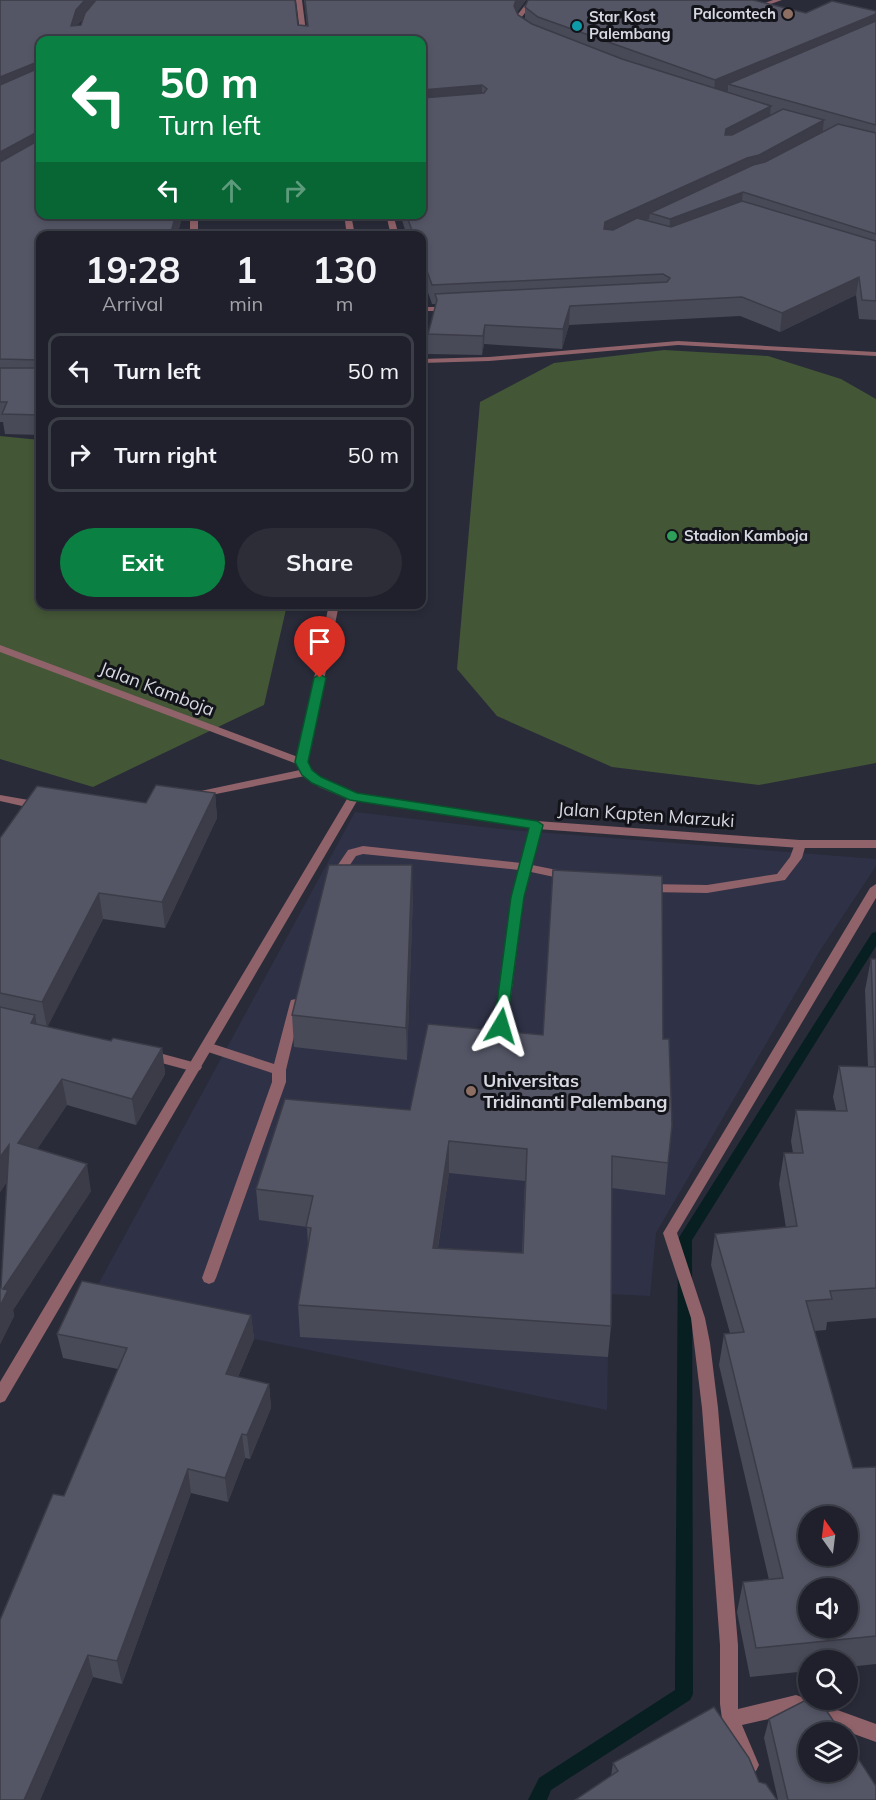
<!DOCTYPE html>
<style>
body{margin:0;font-family:Mulish,sans-serif;background:#2c2d37;color:#f1f3f6;height:100vh;display:flex;flex-direction:column;font-size:22px;white-space:nowrap}
*{box-sizing:border-box;margin:0}
p{font-size:20px;color:#a1a3a9}
.icon{flex:none;width:33px;height:33px;fill:none;stroke:currentColor;stroke-width:2;stroke-linecap:round;stroke-linejoin:round}
.map{position:relative;flex:1;overflow:hidden}
.panel{position:absolute;left:36px;top:231px;width:390px;height:378px;display:flex;flex-direction:column;background:#1f202b;border-radius:12px;box-shadow:0 3px 9px #0003,0 0 0 2px #3c3e47}
.panel>*{flex:none}
.guide{position:absolute;left:36px;top:36px;width:390px;height:183px;border-radius:12px;box-shadow:0 3px 9px #0003,0 0 0 2px #3c3e47;background:#0b8043;color:#fff;overflow:hidden}
.needle{width:39px;rotate:346deg}
.buttons{position:absolute;left:798px;top:1506px;display:grid;gap:12px}
.buttons a{display:grid;place-items:center;width:60px;height:60px;border-radius:50%;background:#1f202b;box-shadow:0 3px 9px #0003,0 0 0 2px #3c3e47;font-size:30px}
.pin{position:absolute;display:grid;place-items:center;width:51px;height:51px;color:#fff;margin:-62px -26px;border-radius:50% 50% 50% 0;rotate:-45deg;box-shadow:0 0 6px #0007}
.pin .icon{rotate:45deg}
.me{position:absolute;width:66px;margin:-33px;rotate:7deg;stroke-linejoin:round;filter:drop-shadow(0 0 4px #0008)}
.turn{display:flex;align-items:center;gap:21px;height:126px;padding:0 24px;font-size:27px}
.turn .icon{width:78px;height:78px;stroke-width:2.5}
.turn b{display:block;font-size:42px;line-height:51px}
.lanes{display:flex;align-items:center;height:57px;padding:0 24px;background:#0003;justify-content:center;gap:30px;direction:ltr}
.lanes .off{opacity:.35}
.eta{display:flex;justify-content:space-evenly;align-items:center;height:102px;text-align:center}
.eta b{font-size:36px;font-weight:700;line-height:42px}
.cta{display:flex;gap:12px;margin-top:auto;padding:12px 24px}
.cta a{flex:1;height:69px;border-radius:36px;background:#0b8043;color:#fff;font-size:24px;font-weight:700;line-height:69px;text-align:center}
.cta a+a{background:#2c2d37;color:#f1f3f6}
ul{padding:0;list-style:none}
li{display:flex;align-items:center;gap:18px;height:75px;margin:0 12px 9px;padding:0 12px;border:3px solid #3c3e47;border-radius:12px}
li div{flex:1}
li b{display:block;font-size:22px}
li em{font-style:normal}
.map>svg:first-child{display:block}
.built{fill:#2f3146}
.green{fill:#435636}
.lines{fill:none;stroke-linecap:round;stroke-linejoin:round}
.stream{fill:#071f20;fill-rule:evenodd}
.service{fill:#906269;fill-rule:evenodd}
.minor{fill:#906269;fill-rule:evenodd}
.wall{fill:#484a58;fill-rule:evenodd}
.shaded-wall{fill:#3b3c47}
.building{fill:#545666;stroke:#3b3c47;stroke-width:1.5;fill-rule:evenodd}
.route{fill:#0b8043;stroke:#07532c;stroke-width:1.5}
.education-dot{fill:#8d6e63;stroke:#13141a;stroke-width:2}
.culture-dot{fill:#0f9aa8;stroke:#13141a;stroke-width:2}
.leisure-dot{fill:#2e9e5b;stroke:#13141a;stroke-width:2}
.labels{text-anchor:middle;stroke-width:6;stroke-linejoin:round;paint-order:stroke}
.far-poi-label{font-size:15px;font-weight:bold;fill:#d6d8e2;stroke:#13141a;text-anchor:start}
.street-label{font-size:18px;fill:#d6d8e2;stroke:#13141a}
.poi-label{font-size:18px;font-weight:bold;fill:#d6d8e2;stroke:#13141a;text-anchor:start}
</style>
<div class="map">
<svg width="876" height="1800" viewBox="0 0 876 1800">
<rect width="100%" height="100%" fill="#292b39"/>
<polygon class="built" points="355,812 500,829 876,859 876,866 821,949 656,1233 650,1296 609,1294 607,1410 254,1339 231,1393 87,1305"/>
<g class="green">
<polygon points="664,350 768,356 841,379 876,399 876,763 759,785 612,767 497,716 457,669 480,402 554,363"/>
<polygon points="0,436 40,440 40,604 287,605 264,705 93,787 0,759"/>
</g>
<g class="lines">
<polygon class="stream" points="876,932 876,946 692,1240 693,1694 690,1700 551,1790 547,1800 528,1800 539,1778 675,1690 678,1239 872,933"/>
<g class="service">
<polygon points="773,0 782,0 756,9 751,8"/>
<polygon points="386,214 393,214 399,236 391,236"/>
<polygon points="422,307 450,307 454,309 450,311 422,311"/>
<polygon points="678,341 876,352 876,356 678,345 489,361 422,363 422,359 489,357"/>
<polygon points="537,821 543,825 532,865 572,873 574,876 568,880 531,872 524,897 507,1026 506,1029 496,1029 495,1026 512,897 519,870 363,854 356,856 339,881 335,882 329,878 348,850 363,846 521,863 531,825"/>
<polygon points="800,840 806,844 802,858 785,880 707,893 648,892 642,888 648,884 707,885 777,874 790,857 796,841"/>
<polygon points="296,999 301,1000 302,1003 286,1070 286,1082 216,1278 214,1282 209,1284 204,1282 202,1278 272,1082 272,1073 202,1050 200,1047 202,1044 207,1042 274,1064 290,1003 291,1000"/>
<polygon points="148,1050 200,1064 202,1067 200,1070 195,1072 143,1058 141,1055 143,1052"/>
</g>
<g class="minor">
<polygon points="296,0 302,0 307,40 301,40"/>
<polygon points="529,0 535,0 521,18 526,28 523,30 515,18"/>
<polygon points="344,214 351,214 355,236 347,236"/>
<rect x="190" y="215" width="8" height="21"/>
<path d="M329,604H339L308,762C316,781 337,787 356,794L537,821L800,840H876V848H800L537,829L357,801L5,1401L0,1403V1382L347,799L319,787L305,776L196,798L192,797L190,795L196,792L300,770L297,764L0,652V645L298,757Z"/>
<polygon points="0,795 40,802 46,806 40,810 0,801"/>
<polygon points="876,884 876,898 677,1233 705,1318 710,1343 718,1408 738,1645 738,1709 796,1695 876,1724 876,1742 796,1713 742,1725 759,1765 756,1771 750,1774 744,1771 722,1719 720,1704 720,1645 702,1408 694,1343 691,1318 663,1233 870,888"/>
</g>
</g>
<g class="wall">
<path d="M0,0L307,26L304,0H526L517,12L518,15L525,19V7L806,13L876,11V320L859,319L856,295L780,332L740,316L569,325L562,349L484,344L482,355L428,354V334L435,309V304H432L422,275V236H407L400,214H422V40H40L183,214L177,236H40V435L5,434L3,422H0ZM83,19L81,25H77Z"/>
<polygon points="215,793 217,818 165,928 103,919 47,1027 111,1041 162,1048 165,1074 136,1125 67,1105 37,1149 91,1191 13,1310 14,1316 0,1344 0,1288 1,1288 7,1182 0,1192 0,838 146,803"/>
<polygon points="413,896 407,1060 294,1047 292,1015"/>
<polygon points="871,959 876,959 876,1318 827,1322 826,1330 814,1331 853,1468 876,1467 876,1664 848,1667 848,1660 808,1660 808,1671 750,1677 737,1612 743,1582 769,1580 719,1365 724,1334 730,1333 711,1265 715,1234 786,1228 779,1184 784,1153 793,1153 791,1141 796,1110 836,1110 833,1097 839,1066 868,1067 865,990"/>
<path d="M543,1035L663,1039L668,1163L665,1195L612,1188L611,1326L608,1357L300,1337L298,1305L308,1246L307,1227L259,1220L256,1189L410,1110ZM449,1173L525,1181L522,1253L438,1248Z"/>
<polygon points="251,1315 254,1339 238,1377 269,1384 271,1408 250,1459 245,1458 228,1502 191,1493 122,1684 93,1677 40,1800 0,1800 64,1496 118,1369 63,1358 57,1334"/>
<polygon points="769,1719 876,1800 778,1800 764,1738"/>
<polygon points="613,1763 759,1782 611,1776"/>
</g>
<g class="shaded-wall">
<polygon points="85,0 100,0 77,26 71,26 76,10"/>
<polygon points="516,0 526,0 516,13 514,6"/>
<polygon points="876,14 876,28 728,84 728,91 714,97 715,80"/>
<polygon points="40,61 40,67 0,95 0,77"/>
<polygon points="482,85 482,102 422,109 422,90"/>
<polygon points="771,106 769,123 724,146 726,129"/>
<polygon points="824,120 822,137 650,213 649,219 604,240 605,222"/>
<polygon points="37,132 39,149 0,170 0,152"/>
<polygon points="743,192 741,210 669,237 670,219"/>
<polygon points="176,214 183,214 177,236 170,236"/>
<polygon points="859,277 856,295 780,332 782,313"/>
<polygon points="570,306 569,325 562,349 563,329"/>
<polygon points="485,325 484,344 482,355 483,336"/>
<polygon points="215,793 217,818 165,928 162,902"/>
<polygon points="412,865 413,896 407,1060 406,1028"/>
<polygon points="99,893 103,919 47,1028 42,1002"/>
<polygon points="35,1015 40,1041 31,1023"/>
<polygon points="162,1048 165,1074 136,1125 132,1099"/>
<polygon points="62,1079 67,1105 24,1169 18,1143"/>
<polygon points="449,1141 449,1173 433,1279 433,1248"/>
<polygon points="9,1145 14,1171 0,1192 0,1157"/>
<polygon points="87,1164 91,1191 13,1310 14,1316 0,1344 0,1306 3,1289"/>
<polygon points="251,1315 254,1339 229,1398 226,1374"/>
<polygon points="269,1384 271,1408 250,1459 247,1435"/>
<polygon points="242,1434 245,1458 228,1502 225,1478"/>
<polygon points="188,1469 191,1493 122,1684 117,1661"/>
<polygon points="88,1655 93,1677 40,1800 24,1800"/>
</g>
<g class="building">
<polygon points="0,0 85,0 76,10 71,26 81,25 85,13 96,0 295,0 298,25 308,26 305,0 516,0 514,6 518,15 532,24 622,59 771,106 726,129 725,135 732,135 783,109 824,120 759,155 747,158 605,222 604,229 613,230 637,218 671,227 742,201 876,241 876,301 862,300 859,277 782,313 742,297 570,306 563,329 485,325 483,336 428,334 437,300 435,294 667,282 670,278 663,274 432,285 422,257 422,236 414,236 406,214 422,214 422,98 484,93 487,89 482,85 422,90 422,92 422,40 40,40 40,214 176,214 170,236 40,236 40,415 2,414 7,402 0,402 0,368 37,368 39,360 0,359 0,162 39,140 40,134 37,132 0,152 0,85 39,68 40,61 0,77"/>
<polygon points="528,0 753,0 806,13 832,1 876,11 876,14 715,80 538,17 525,7"/>
<polygon points="876,21 876,125 728,84"/>
<polygon points="838,124 876,133 876,234 743,192 670,219 650,213 753,165 765,162"/>
<polygon points="156,785 215,793 162,902 99,893 42,1002 0,993 0,838 37,786 146,803"/>
<polygon points="329,865 412,865 406,1028 292,1015"/>
<path d="M553,870L662,876L663,1039H669L672,1125L668,1163L612,1156L611,1326L298,1305L311,1228L306,1227L313,1196L256,1189L285,1099L410,1110L428,1024L543,1035ZM449,1141L527,1149L523,1253L433,1248Z"/>
<path d="M871,959H876V1288L830,1291L832,1299L806,1301L853,1468L876,1467V1636L756,1648L743,1582L783,1578L724,1334L744,1332L715,1234L797,1226L784,1153H803L796,1110L847,1111L839,1066L875,1067ZM808,1516H848V1556H808ZM808,1588H848V1628H808Z"/>
<polygon points="0,1007 35,1015 31,1023 111,1041 113,1038 162,1048 132,1099 62,1079 18,1143 87,1164 3,1289 8,1290 0,1306 0,1288 1,1288 9,1145 0,1157"/>
<polygon points="82,1281 251,1315 226,1374 269,1384 247,1435 242,1434 225,1478 188,1469 117,1661 88,1655 24,1800 0,1800 0,1620 53,1494 64,1496 127,1348 57,1334"/>
<polygon points="808,1699 822,1704 841,1732 808,1732 808,1772 848,1772 848,1743 876,1786 876,1800 788,1800 769,1719"/>
<polygon points="714,1707 749,1758 759,1782 766,1784 777,1800 575,1800 618,1771 613,1763"/>
</g>
<polygon class="route" points="320,674 326,678 308,762 312,770 321,777 357,793 537,821 543,825 524,897 506,1029 496,1029 494,1026 511,897 529,828 350,800 312,783 302,775 295,762 314,678"/>
<g class="education-dot">
<circle cx="788" cy="14" r="6"/>
<circle cx="471" cy="1091" r="6"/>
</g>
<circle class="culture-dot" cx="577" cy="26" r="6"/>
<circle class="leisure-dot" cx="672" cy="536" r="6"/>
<g class="labels">
<g class="far-poi-label">
<text x="776" y="19" text-anchor="end">Palcomtech</text>
<text x="589" y="22">Star Kost<tspan x="589" dy="17">Palembang</tspan></text>
<text x="684" y="541">Stadion Kamboja</text>
</g>
<g class="street-label">
<text transform="translate(157 689) rotate(21)" y="6">Jalan Kamboja</text>
<text transform="translate(646 815) rotate(4)" y="6">Jalan Kapten Marzuki</text>
</g>
<g class="poi-label">
<text x="483" y="1087">Universitas<tspan x="483" dy="21">Tridinanti Palembang</tspan></text>
</g>
</g>
</svg>
<div class="buttons">
<a><svg class="needle" viewBox="-14 -14 28 28"><path d="M0-13l5 13h-10z" fill="#e53935"/><path d="M0 13l5-13h-10z" fill="#a1a3a9"/></svg></a>
<a><svg class="icon" aria-label="sound" viewBox="0 0 24 24"><path d="M4 9h4l5-4v14l-5-4H4zM17 9q2 3 0 6"/></svg></a>
<a><svg class="icon" aria-label="search" viewBox="0 0 24 24"><circle cx="10" cy="10" r="6"/><path d="M15 15l6 6"/></svg></a>
<a><svg class="icon" aria-label="layers" viewBox="0 0 24 24"><path d="M12 4l9 5-9 5-9-5zM3 14l9 5 9-5"/></svg></a>
</div>
<div class="pin" style="left:320px;top:678px;background:#d93025"><svg class="icon" aria-label="arrive" viewBox="0 0 24 24"><path d="M6 21V4h12l-3 4 3 4H6"/></svg></div>
<svg class="me" style="left:501px;top:1026px" viewBox="-20 -20 40 40"><path d="M0-17L14 15 0 8-14 15z" fill="#0b8043" stroke="#fff" stroke-width="4"/></svg>
<div class="guide">
<div class="turn"><svg class="icon" aria-label="left" viewBox="0 0 24 24"><path d="M17 20v-9H6M10 6l-5 5 5 5"/></svg><div><b>50 m</b>Turn left</div></div>
<div class="lanes"><svg class="icon" aria-label="left" viewBox="0 0 24 24"><path d="M17 20v-9H6M10 6l-5 5 5 5"/></svg><svg class="icon off" aria-label="ahead" viewBox="0 0 24 24"><path d="M12 20V5M6 11l6-6 6 6"/></svg><svg class="icon off" aria-label="right" viewBox="0 0 24 24"><path d="M7 20v-9h11M14 6l5 5-5 5"/></svg></div>
</div>
<section class="panel">
<div class="eta">
<div><b>19:28</b><p>Arrival</p></div>
<div><b>1</b><p>min</p></div>
<div><b>130</b><p>m</p></div>
</div>
<ul>
<li><svg class="icon" aria-label="left" viewBox="0 0 24 24"><path d="M17 20v-9H6M10 6l-5 5 5 5"/></svg><div><b>Turn left</b></div><em>50 m</em></li>
<li><svg class="icon" aria-label="right" viewBox="0 0 24 24"><path d="M7 20v-9h11M14 6l5 5-5 5"/></svg><div><b>Turn right</b></div><em>50 m</em></li>
</ul>
<div class="cta"><a>Exit</a><a>Share</a></div>
</section>
</div>
